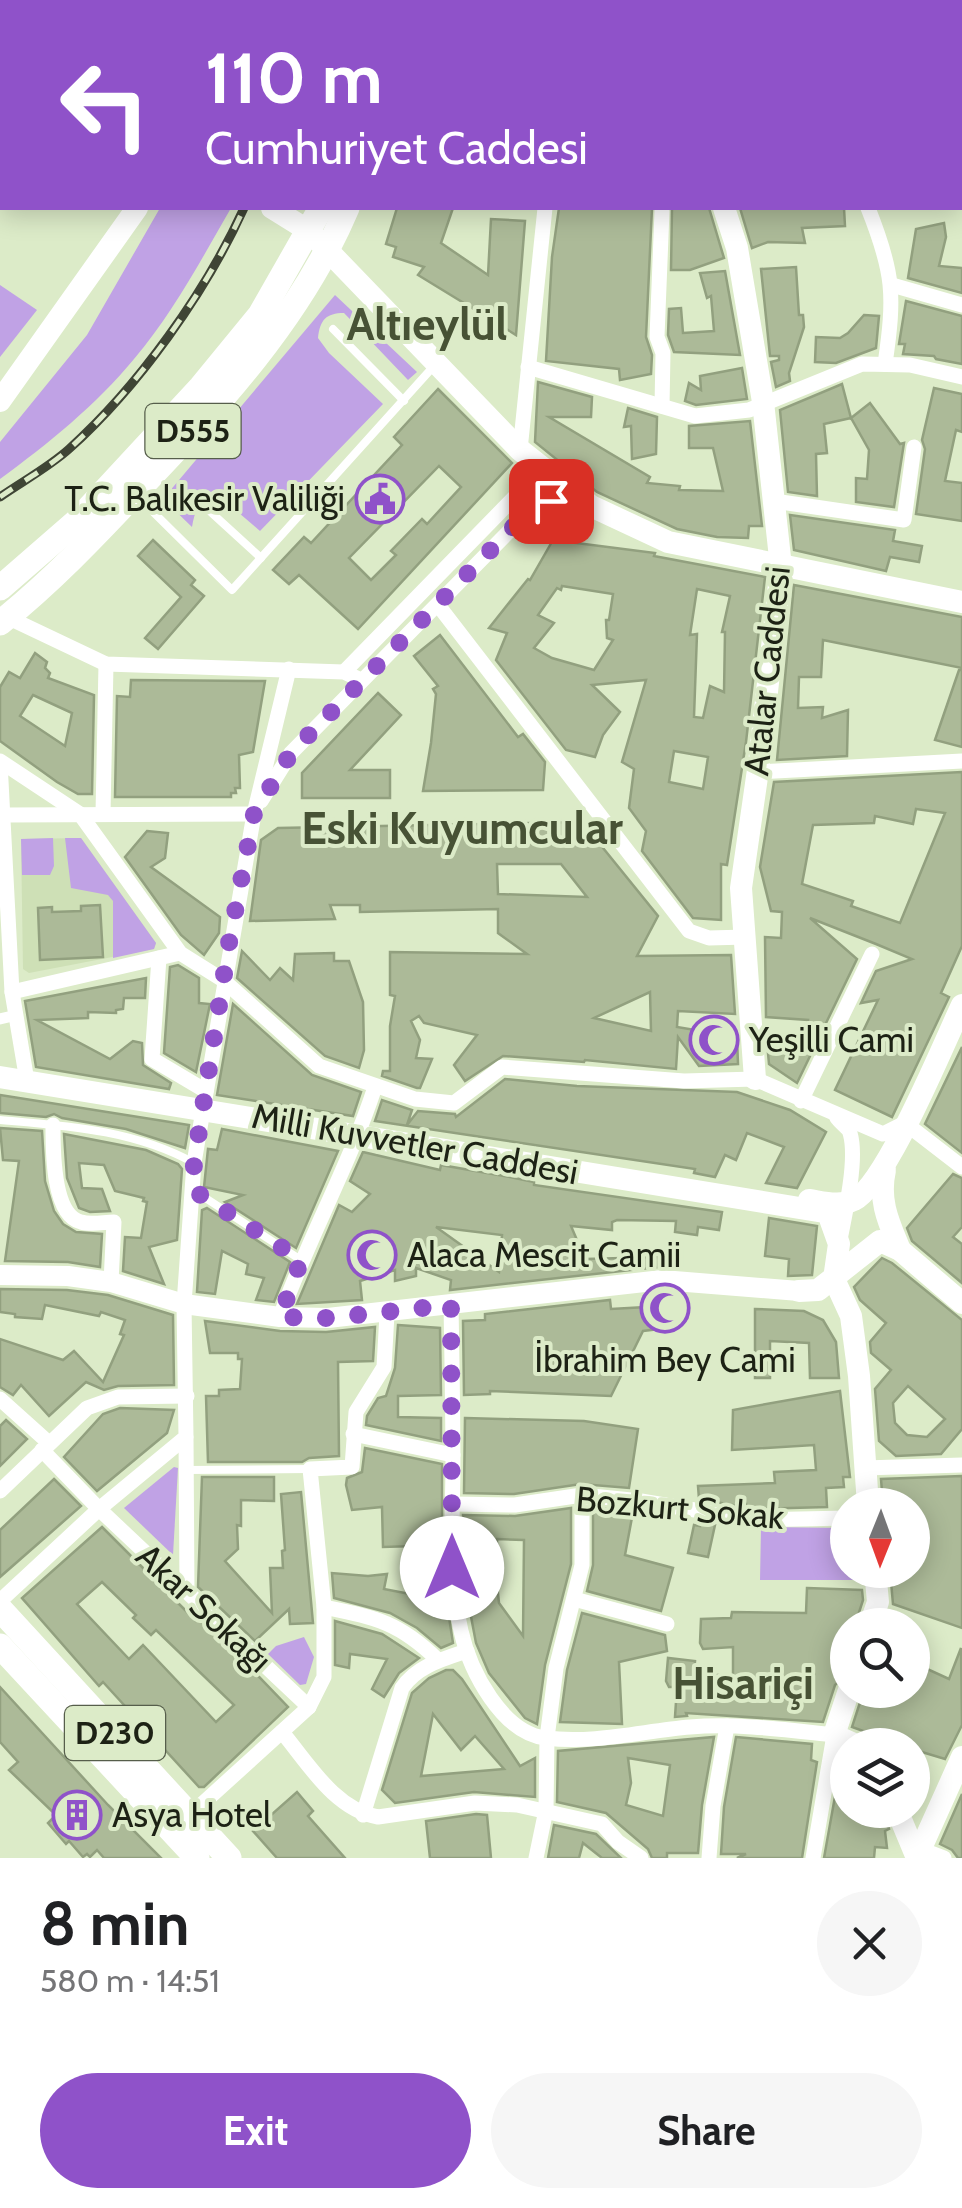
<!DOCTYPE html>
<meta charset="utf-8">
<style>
body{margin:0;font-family:Cabin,sans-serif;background:#f6f6f6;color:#202124;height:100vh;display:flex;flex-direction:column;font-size:38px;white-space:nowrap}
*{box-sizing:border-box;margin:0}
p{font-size:32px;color:#757577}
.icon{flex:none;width:55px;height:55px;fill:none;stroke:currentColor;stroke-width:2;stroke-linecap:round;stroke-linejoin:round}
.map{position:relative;height:1858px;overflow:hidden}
.drawer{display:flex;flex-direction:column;background:#fff;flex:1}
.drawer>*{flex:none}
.guide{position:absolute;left:0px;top:0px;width:962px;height:210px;box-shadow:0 5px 25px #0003;background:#8f52c9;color:#fff;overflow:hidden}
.needle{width:65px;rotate:181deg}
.buttons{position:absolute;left:830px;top:1488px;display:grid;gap:20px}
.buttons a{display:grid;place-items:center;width:100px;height:100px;border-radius:50%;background:#fff;box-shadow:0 5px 25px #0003;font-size:50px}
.pin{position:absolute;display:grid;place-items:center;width:85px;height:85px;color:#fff;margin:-42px;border-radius:20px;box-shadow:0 5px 15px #0006}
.me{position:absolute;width:110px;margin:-55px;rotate:0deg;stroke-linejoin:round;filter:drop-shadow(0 0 8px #0008)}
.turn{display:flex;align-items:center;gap:35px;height:210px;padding:0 40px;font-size:45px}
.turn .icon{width:130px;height:130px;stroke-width:2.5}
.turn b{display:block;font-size:70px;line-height:85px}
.round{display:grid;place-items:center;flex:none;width:105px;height:105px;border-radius:52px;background:#f6f6f6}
.overview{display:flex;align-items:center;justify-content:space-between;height:170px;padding:0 40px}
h1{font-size:60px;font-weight:700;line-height:75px}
.button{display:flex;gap:20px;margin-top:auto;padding:20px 40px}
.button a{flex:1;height:115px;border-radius:60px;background:#8f52c9;color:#fff;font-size:40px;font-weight:700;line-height:115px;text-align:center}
.button a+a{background:#f6f6f6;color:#202124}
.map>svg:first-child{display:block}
.built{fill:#cee0b6}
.green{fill:#c0a2e5}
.building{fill:#acba98;stroke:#92a07f;stroke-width:2.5;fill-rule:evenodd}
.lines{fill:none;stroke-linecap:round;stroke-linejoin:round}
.service{stroke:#fff;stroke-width:8}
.pedestrian{stroke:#fff;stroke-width:11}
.minor{stroke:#fff;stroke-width:15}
.tertiary{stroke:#fff;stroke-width:20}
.secondary{stroke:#fff;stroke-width:22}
.trunk{stroke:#fff;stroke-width:25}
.rail-casing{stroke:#3f4535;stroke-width:9}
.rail{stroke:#dcebc8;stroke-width:5;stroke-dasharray:15;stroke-linecap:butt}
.route{stroke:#8f52c9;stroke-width:18;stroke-dasharray:0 32.4}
.labels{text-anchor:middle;stroke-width:8;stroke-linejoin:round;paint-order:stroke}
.shield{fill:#dcebc8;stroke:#565e4b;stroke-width:2.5}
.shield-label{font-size:32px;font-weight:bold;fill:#1d2215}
.poi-label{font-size:35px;fill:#1d2215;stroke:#dcebc8;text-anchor:start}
.street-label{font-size:35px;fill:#1d2215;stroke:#dcebc8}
.district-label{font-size:45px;font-weight:bold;fill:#475235;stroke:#dcebc8}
</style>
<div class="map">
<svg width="962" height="1858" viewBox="0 0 962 1858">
<rect width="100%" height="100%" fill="#dcebc8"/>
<polygon class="built" points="81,838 156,943 154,949 29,973 23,969 21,839"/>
<g class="green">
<path d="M160,208H231C201,260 173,313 134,359C96,405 48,444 0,479V442L87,335Z"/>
<polygon points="0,285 37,310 0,357"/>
<path d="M335,295L417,372L408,380L344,313C326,313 320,320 318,338L329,353L383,404L260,531L218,495C200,501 195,508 192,527L163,499Z"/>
<polygon points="53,838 54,866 50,875 22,875 21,839"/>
<polygon points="65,838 81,838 156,943 154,949 113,958 113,901 108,895 71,888"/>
<polygon points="174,1467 178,1468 173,1555 124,1508"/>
<polygon points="761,1527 847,1528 848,1570 861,1570 861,1580 760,1580"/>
<polygon points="304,1637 314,1657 306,1684 300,1685 268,1654 276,1646"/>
</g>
<g class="building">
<polygon points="397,208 453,208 441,243 488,275 491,219 525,221 516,335 418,275 424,267 393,257 396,247 386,244"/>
<polygon points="559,208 652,208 646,337 652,355 651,374 620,380 619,369 546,361 552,257"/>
<polygon points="672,208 709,208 724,258 690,270 671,270"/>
<polygon points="740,208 844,208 845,226 802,228 805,243 768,242 752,248"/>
<polygon points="944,223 946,237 939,266 962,268 962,293 908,278 916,229"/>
<polygon points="796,267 799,315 803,315 804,327 789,373 790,381 776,387 771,362 779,360 779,356 770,356 761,269"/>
<polygon points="725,271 740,355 674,352 668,335 669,309 681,308 683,333 714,331 711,296 707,298 700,273"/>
<polygon points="906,301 962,316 962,364 936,359 934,356 903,354 905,344 899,344"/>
<polygon points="864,315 879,316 876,348 836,363 815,362 816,337 840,338 848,333"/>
<polygon points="742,368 747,399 696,405 685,401 689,383 701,390 700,376"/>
<polygon points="538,382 592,397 591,417 549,417 650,477 647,483 680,486 679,490 723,491 713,448 689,448 689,426 750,421 762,526 749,526 748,538 717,537 677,529 597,492 535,442"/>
<polygon points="842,384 851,418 870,403 900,444 904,443 894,507 856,502 856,478 867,479 869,450 851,418 824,424 827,453 816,454 817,496 788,492 780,410"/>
<polygon points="934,388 962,394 962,432 956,430 945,481 962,483 962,521 916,514 925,449 922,440"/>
<path d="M438,389L512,463L358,629L299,575L289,584L273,570L304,537L311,543L402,445L394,437ZM439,466L461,487L427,524L422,519L391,551L396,555L371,580L349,558Z"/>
<polygon points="628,408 657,417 656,454 632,459 631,426 624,427"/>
<polygon points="790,515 895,530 893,541 922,546 919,562 890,557 886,571 794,550"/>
<polygon points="153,540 195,580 191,585 204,596 158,649 145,638 181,597 138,556"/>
<path d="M553,540L655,553L654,556L765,577L746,742L727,865L721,864V920L693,918L642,851L646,831L629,808L634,769L622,762L646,680L592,685L620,712L603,735L595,757L566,750L496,660L507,633L489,628L528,579L530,580ZM562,586L613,594L609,620H606L607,638L613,640L594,670L552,658L534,648L554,623L538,615L557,588L561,590ZM697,589L730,596L722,632H725L724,692L710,686L703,718L694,717L697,634L690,635ZM674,751L708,757L703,789L669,782Z"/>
<polygon points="794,585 962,617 962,668 823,640 821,677 799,677 798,708 823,707 822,718 848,710 847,756 777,760"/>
<polygon points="440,635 518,737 523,734 545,762 543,790 423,791 431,743 436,694 433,689 438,686 414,656"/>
<path d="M35,653L47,662L45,668L50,673L48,678L94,695L92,794H78L57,782L0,741V687L9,672L20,678ZM33,695L72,713L65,746L20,716Z"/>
<polygon points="959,670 962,670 962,747 935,740"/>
<polygon points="131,680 265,681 253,752 239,755 240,788 235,788 236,793 231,793 231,797 115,797 117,696 130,697"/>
<polygon points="378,693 401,715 350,770 390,770 390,798 302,798 302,773"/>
<path d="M962,772V946L941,993L949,997L892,1117L835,1090L878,1000L861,1003L876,971L912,959L876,944L810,918L857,959L797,1083L769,1064L767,1042L802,1048L808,1020L766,1017L765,937L781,938L782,912L771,911L760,867L774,782ZM916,809L945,813L900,923L851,906L853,901L802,884L813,825L874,823L875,816L913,824Z"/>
<path d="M582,822L658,916L637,956L731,955L735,1014L678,1011L677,1027L737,1037L738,1064L699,1066L678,1037L676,1069L585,1060L584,1062L503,1056L465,1081L454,1065L477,1035L424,1023L419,1016L411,1021L420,1040L416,1058L432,1059L420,1088H417L382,1076L383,1071H390V1026L395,996L390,995V952L527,954L498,933V909L360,912V905H330L335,919L250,921L261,840L278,828ZM497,864H561L587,897L498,894ZM650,992L651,1031L594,1018Z"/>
<polygon points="147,831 168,833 165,858 151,867 220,917 219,933 204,955 181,935 125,857"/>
<polygon points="100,905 103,957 40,960 38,908 52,907 52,912 81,911 81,906"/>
<polygon points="242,951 270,980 280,968 293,980 295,954 334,953 334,961 349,961 363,1002 364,1050 359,1068 325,1056 237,978"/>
<polygon points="178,965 199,978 199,1003 210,1004 196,1072 164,1053 170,967"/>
<polygon points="146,978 145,998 124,998 123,1009 116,1010 116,1013 88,1012 88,1018 37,1020 110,1059 133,1041 142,1043 143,1065 171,1083 169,1089 36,1067 25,1001"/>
<polygon points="233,1004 312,1075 361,1092 353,1116 217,1095"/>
<polygon points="962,1047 962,1153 925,1124"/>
<polygon points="505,1079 577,1086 737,1092 790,1110 826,1132 797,1188 766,1183 784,1147 747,1133 736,1160 725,1155 715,1177 694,1173 695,1169 375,1121 382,1100 412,1110 407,1125 418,1111 455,1114 456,1117"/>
<polygon points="0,1095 189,1125 185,1148 126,1129 62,1118 54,1114 46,1117 0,1113"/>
<polygon points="0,1128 42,1131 45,1181 54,1211 63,1224 76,1232 102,1234 100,1267 68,1262 5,1261 19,1161 3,1160"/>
<polygon points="222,1129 338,1151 296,1248 225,1202 243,1195 204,1187 208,1149 217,1150"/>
<polygon points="64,1134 146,1150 178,1164 182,1169 177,1240 149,1247 164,1284 123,1271 125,1237 141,1238 147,1202 143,1201 144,1198 115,1191 104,1165 79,1163 82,1188 102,1189 110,1211 90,1212 79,1208 67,1178"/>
<path d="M363,1152L440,1170L441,1165L510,1177L534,1182V1185L722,1212L719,1230L698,1227L697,1235L675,1232L676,1221L617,1220L612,1222V1230L571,1226L585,1259L659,1257L658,1267L450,1290L451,1280L416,1268V1276L395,1281V1270L360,1281L362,1300L297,1304L339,1205L352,1212L370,1194L350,1181ZM436,1227L502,1235L499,1272Z"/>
<polygon points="953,1174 962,1178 962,1227 953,1237 962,1244 962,1283 912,1241 907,1228"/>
<polygon points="207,1208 290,1262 274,1302 256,1300 264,1278 246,1274 248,1264 222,1251 215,1294 197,1292 202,1210"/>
<polygon points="769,1218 817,1226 812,1275 788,1276 789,1259 765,1256"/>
<path d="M882,1258L892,1263L962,1320V1429L941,1454L896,1456L879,1441L875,1389L891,1370L871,1353L870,1342L886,1323L860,1300L854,1287ZM908,1386L945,1419L927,1437L907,1435L895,1423L893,1403Z"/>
<polygon points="0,1289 67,1290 108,1295 173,1315 174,1385 118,1386 104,1390 86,1382 49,1416 21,1385 13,1395 0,1387 0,1339 63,1360 74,1351 103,1382 124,1335 120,1334 125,1320 101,1312 99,1316 45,1305 42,1319 15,1317 15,1314 0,1312"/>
<polygon points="657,1294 684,1296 687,1318 676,1319 677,1327 643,1331 611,1396 490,1391 490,1394 464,1395 463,1321 485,1320 485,1314 610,1300 611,1309 646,1307 644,1296"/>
<polygon points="755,1309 804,1311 823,1320 836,1342 839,1378 810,1378 809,1343 770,1341 770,1378 755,1378"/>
<polygon points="205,1321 280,1331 326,1332 375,1327 373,1361 338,1362 339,1456 309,1458 302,1462 208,1462 206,1396 219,1396 219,1390 240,1389 242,1359 238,1359 238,1353 210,1353"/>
<polygon points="398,1325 440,1328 441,1395 398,1396 398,1417 441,1418 441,1441 366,1425 367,1416 378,1398 386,1396 395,1368"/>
<polygon points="840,1391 850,1477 843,1477 844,1487 826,1488 827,1507 755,1509 746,1507 746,1504 738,1506 699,1499 698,1486 775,1483 774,1472 816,1470 814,1445 732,1450 733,1410"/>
<polygon points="120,1408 174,1410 167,1433 97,1491 64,1457 103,1414"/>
<polygon points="465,1418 584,1421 638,1429 629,1488 581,1484 514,1494 464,1493"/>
<polygon points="6,1420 27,1439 0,1466 0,1426"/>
<polygon points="365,1448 442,1464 442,1572 453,1643 448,1645 441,1648 417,1628 390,1613 334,1598 332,1573 368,1576 387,1574 384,1589 415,1595 415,1546 383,1547 382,1507 352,1510 346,1485 347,1478 362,1472"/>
<polygon points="962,1476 962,1628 893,1604 890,1570 912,1570 912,1505 883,1505 881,1479"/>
<polygon points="202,1477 274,1477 274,1501 241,1500 241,1526 237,1525 238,1549 225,1561 272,1613 270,1568 283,1568 282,1551 285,1550 281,1494 301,1492 313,1623 290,1624 289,1609 255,1641 198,1587"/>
<polygon points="54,1479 81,1506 0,1577 0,1530"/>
<polygon points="593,1507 633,1512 625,1555 673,1568 661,1611 587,1591 593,1565"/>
<path d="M571,1508V1564L545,1665L537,1724L525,1718L489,1673L476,1643L466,1590L463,1515L515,1516ZM497,1539L524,1540L523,1636L499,1603L494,1555H497Z"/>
<polygon points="700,1522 715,1525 708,1557 688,1553 694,1525 700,1526"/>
<path d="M102,1527L195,1620L196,1616L239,1656L288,1707L204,1787H199L103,1682L99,1686L22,1598ZM102,1582L136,1615L133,1618L151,1635L156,1630L234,1705L216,1722L143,1645L129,1659L77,1604Z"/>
<polygon points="807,1588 862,1590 863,1600 855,1625 848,1625 848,1667 845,1676 835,1685 823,1722 686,1713 687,1716 675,1717 677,1687 669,1687 666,1681 668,1658 695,1661 694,1675 733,1675 733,1647 703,1649 700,1643 701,1619 731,1618 732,1612 806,1613"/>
<polygon points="582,1613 665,1635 667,1651 619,1662 622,1724 560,1722 567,1670"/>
<polygon points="335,1621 382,1634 419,1658 399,1673 384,1697 372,1689 387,1659 350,1654 349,1668 335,1665"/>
<polygon points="961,1648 962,1725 945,1759 912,1749 912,1745 902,1745 852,1727 864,1690 912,1690 912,1662 949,1679"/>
<path d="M446,1670H453L462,1679L520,1766L535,1758V1797L474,1792L395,1803L382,1790L412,1693L429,1678ZM433,1714L461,1750L475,1736L504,1769L421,1776Z"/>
<polygon points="0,1687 108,1805 161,1858 104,1858 97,1850 90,1857 87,1854 83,1857 69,1841 66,1844 48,1823 56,1815 9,1770 18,1762 0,1742"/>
<path d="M714,1737L702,1805L698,1853H667V1858H652L648,1849L606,1813L557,1802L558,1751ZM628,1758L670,1765L663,1816L626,1805L631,1783Z"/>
<polygon points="736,1737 812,1744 811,1760 817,1762 802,1858 737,1858 746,1854 721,1854 724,1807"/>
<polygon points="848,1773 848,1810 882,1810 889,1829 885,1831 887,1848 875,1847 874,1858 824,1858 839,1774"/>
<polygon points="297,1792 313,1811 308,1816 345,1858 277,1858 253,1831"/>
<polygon points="962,1794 962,1858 958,1858 952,1850 940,1844"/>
<polygon points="476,1814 487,1815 491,1858 430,1858 426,1821"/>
<polygon points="554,1825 596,1834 621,1858 602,1858 583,1843 579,1858 548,1858"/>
</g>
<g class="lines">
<g class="service">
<polyline points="0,132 2,134"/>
<polyline points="333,329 404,401"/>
<polyline points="139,498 232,590 433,367"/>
<polyline points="203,505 261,558"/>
<path d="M0,1120C68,1126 134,1130 194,1163"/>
<polyline points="193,1190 301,1260"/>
<polyline points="186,1470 310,1469"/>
</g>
<polyline class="pedestrian" points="0,1019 17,1015"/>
<g class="minor">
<polyline points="921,0 926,2"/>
<polyline points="268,2 269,0"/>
<polyline points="558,2 558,0"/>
<polyline points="829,2 830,0"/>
<path d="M868,208C894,273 895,295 885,364"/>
<polyline points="662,211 657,337 663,353 662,406"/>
<polyline points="892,285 962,305"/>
<polyline points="528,367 695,416 749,410 862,364 910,365 962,377"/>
<polyline points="520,450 545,208"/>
<polyline points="774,501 904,520 914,447"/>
<polyline points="438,605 689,931 709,938 746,937"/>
<polyline points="7,617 106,664 344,672 361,680"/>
<polyline points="344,672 542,469"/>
<polyline points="0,761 80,814 180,953 223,980 319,1066 415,1099 454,1103 502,1067 684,1081 755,1079 883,1134 905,1123 962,1167"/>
<polyline points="0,762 12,992 27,1081"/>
<polyline points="758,772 962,761"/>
<polyline points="261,801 291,753 533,507 551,501 587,505"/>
<polyline points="103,814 106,664"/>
<polyline points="0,818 5,815 254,814"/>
<polyline points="159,958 152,1059 206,1091"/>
<polyline points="12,992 180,953"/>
<polyline points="801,1101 872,954"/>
<path d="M837,1118C838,1120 848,1129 849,1130C859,1155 845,1213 840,1240"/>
<path d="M53,1125C53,1148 52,1215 81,1222C91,1225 104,1222 114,1222L111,1282"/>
<path d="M451,1305C452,1361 453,1416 453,1472C452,1525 449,1579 461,1631C470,1671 502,1733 546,1738C594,1744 643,1731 690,1727C738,1723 787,1730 834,1735L813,1858"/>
<path d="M280,1317C308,1239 349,1166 375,1087"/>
<polyline points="0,1399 49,1443"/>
<polyline points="353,1434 453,1455"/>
<polyline points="186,1437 187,1591"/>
<polyline points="42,1450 99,1509 309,1707"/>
<polyline points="864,1468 962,1465"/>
<polyline points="0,1491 87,1408 118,1397 187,1396"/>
<polyline points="453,1504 515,1505 582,1495 641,1501 754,1520 848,1518"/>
<polyline points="574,1599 667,1624"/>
<polyline points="0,1601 99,1509 186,1437 184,1304 194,1163 254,814 289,669"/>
<path d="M324,1607C377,1618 399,1622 438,1660"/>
<path d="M282,1732C308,1763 335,1810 378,1817L475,1803L517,1805L602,1824L618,1842L641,1858"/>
<polyline points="190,1815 309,1707 324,1677 324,1607 310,1469 352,1467 356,1412 384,1367 387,1314"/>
<path d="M363,1815L402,1688C417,1666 443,1659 467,1651"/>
<polyline points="923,1850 944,1858"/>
<polyline points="536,1858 546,1810 547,1738 556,1668 582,1565 582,1495"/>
<polyline points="709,1858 713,1806 727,1726"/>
</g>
<polyline class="tertiary" points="0,1275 68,1276 111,1282 184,1304 280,1317 328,1318 662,1280 799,1291"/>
<g class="secondary">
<polyline points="950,0 950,2"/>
<polyline points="710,2 710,0"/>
<polyline points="0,18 2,21"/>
<polyline points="960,49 962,53"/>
<polyline points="0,58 2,60"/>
<polyline points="272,208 309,231 520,450 591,506 668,542 962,602"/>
<polyline points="724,208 737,248 763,402 781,567 759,763 741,888 755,1079"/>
<polyline points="0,401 137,208"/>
<polyline points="0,1077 824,1212 829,1216 839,1244 834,1279 851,1316 859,1376 868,1505"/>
<path d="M885,1170C878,1201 889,1223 900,1250"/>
<path d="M809,1200C823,1202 840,1207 854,1200C886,1185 944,1043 962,1005"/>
<polyline points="799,1291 818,1290 880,1241 900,1250 962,1303"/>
<polyline points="870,1625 878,1602 875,1570"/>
<polyline points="849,1690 834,1735 856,1745"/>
<polyline points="897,1810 917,1858"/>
<polyline points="917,1857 962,1757"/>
</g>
<g class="trunk">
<polyline points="385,2 386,0"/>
<polyline points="407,2 407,0"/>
<polyline points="0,588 76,522 201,387 260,315 321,208"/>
<path d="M0,623C51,582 94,537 138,490C219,405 301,317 347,208"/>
<polyline points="0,1609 229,1858"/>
<polyline points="0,1646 197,1858"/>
</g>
<g class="rail-casing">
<g id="rail">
<polyline points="328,2 329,0"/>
<path d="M0,497C23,481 49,467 69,449C138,387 206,292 244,208"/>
</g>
</g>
<use href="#rail" class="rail"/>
</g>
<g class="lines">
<polyline class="route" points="452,1568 451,1305 328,1318 280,1317 301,1260 193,1190 194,1163 229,943 254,814 291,753 533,507 551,501"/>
</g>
<defs>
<g id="civic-ring" transform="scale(2.5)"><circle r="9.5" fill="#dcebc8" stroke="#8f52c9" stroke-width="1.5"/><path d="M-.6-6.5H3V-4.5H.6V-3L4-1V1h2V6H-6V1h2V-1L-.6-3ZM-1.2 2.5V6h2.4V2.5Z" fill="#8f52c9"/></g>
<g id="mosque-ring" transform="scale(2.5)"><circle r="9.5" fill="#dcebc8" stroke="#8f52c9" stroke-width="1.5"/><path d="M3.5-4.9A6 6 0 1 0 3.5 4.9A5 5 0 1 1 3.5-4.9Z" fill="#8f52c9"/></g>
<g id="building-ring" transform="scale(2.5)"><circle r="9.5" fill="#dcebc8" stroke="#8f52c9" stroke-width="1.5"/><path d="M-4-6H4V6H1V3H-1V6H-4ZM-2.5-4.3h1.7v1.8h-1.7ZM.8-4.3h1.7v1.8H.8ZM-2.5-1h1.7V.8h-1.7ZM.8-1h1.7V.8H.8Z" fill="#8f52c9"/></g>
</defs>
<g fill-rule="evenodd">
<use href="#civic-ring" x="380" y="499"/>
<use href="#mosque-ring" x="714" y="1040"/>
<use href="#mosque-ring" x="372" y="1255"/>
<use href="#mosque-ring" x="665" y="1308"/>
<use href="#building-ring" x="77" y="1815"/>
</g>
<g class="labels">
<g class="shield">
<rect x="145.5" y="404" width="95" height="54" rx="8"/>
<rect x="65" y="1706" width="100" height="54" rx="8"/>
</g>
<g class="shield-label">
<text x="193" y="442">D555</text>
<text x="115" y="1744">D230</text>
</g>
<g class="poi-label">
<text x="345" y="511" text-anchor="end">T.C. Balıkesir Valiliği</text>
<text x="749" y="1052">Yeşilli Cami</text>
<text x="407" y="1267">Alaca Mescit Camii</text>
<text x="665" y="1372" text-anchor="middle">İbrahim Bey Cami</text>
<text x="112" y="1827">Asya Hotel</text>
</g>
<g class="street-label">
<text transform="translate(767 671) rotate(-84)" y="12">Atalar Caddesi</text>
<text transform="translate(415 1144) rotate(10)" y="12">Milli Kuvvetler Caddesi</text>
<text transform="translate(680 1508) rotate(5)" y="12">Bozkurt Sokak</text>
<text transform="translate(204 1608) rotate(43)" y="12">Akar Sokağı</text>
</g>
<g class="district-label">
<text x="427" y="340">Altıeylül</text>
<text x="462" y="844">Eski Kuyumcular</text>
<text x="743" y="1699">Hisariçi</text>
</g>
</g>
</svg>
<div class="buttons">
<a><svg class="needle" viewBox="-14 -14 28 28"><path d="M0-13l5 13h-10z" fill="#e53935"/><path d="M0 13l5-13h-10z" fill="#757577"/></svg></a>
<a><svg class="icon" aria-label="search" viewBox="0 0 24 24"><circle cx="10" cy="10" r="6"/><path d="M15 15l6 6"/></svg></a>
<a><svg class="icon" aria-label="layers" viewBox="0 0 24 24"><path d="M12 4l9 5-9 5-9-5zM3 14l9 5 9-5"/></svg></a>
</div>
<div class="pin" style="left:551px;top:501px;background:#d93025"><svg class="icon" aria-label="arrive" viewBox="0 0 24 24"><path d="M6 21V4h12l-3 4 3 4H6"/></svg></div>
<svg class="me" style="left:452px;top:1568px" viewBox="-20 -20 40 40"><circle r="19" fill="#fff"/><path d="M0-13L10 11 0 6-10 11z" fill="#8f52c9"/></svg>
<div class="guide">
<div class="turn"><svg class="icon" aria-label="left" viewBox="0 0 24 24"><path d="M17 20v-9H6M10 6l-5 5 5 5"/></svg><div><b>110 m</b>Cumhuriyet Caddesi</div></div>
</div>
</div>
<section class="drawer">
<div class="overview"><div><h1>8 min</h1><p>580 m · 14:51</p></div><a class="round"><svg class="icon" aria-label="close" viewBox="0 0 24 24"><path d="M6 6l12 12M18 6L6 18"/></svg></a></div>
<div class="button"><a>Exit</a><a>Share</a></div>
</section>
